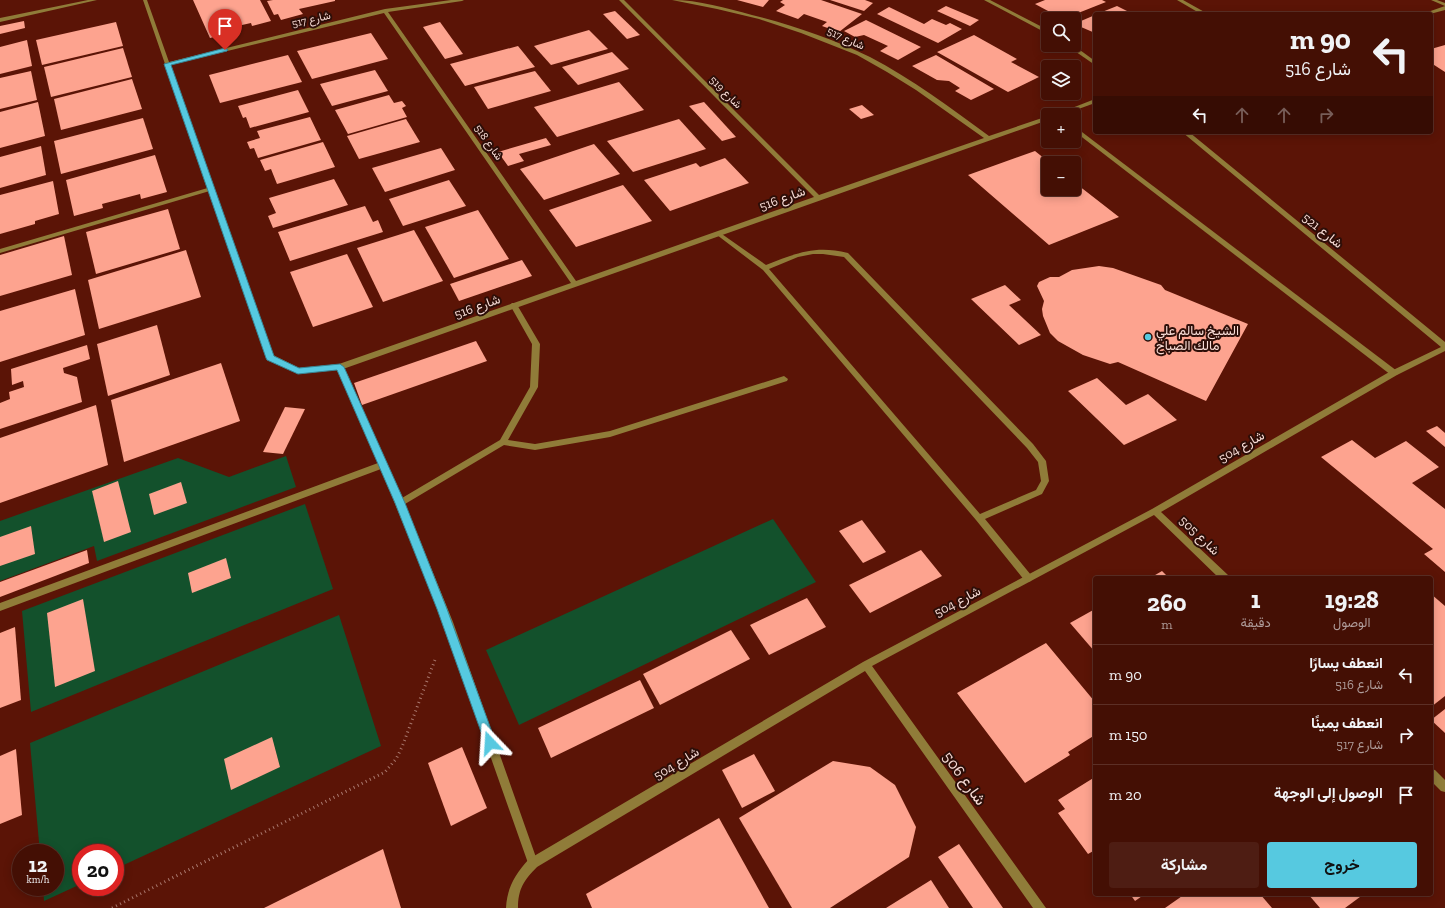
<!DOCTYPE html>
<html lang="ar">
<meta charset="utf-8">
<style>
body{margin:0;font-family:"Zilla Slab",Vazirmatn,serif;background:#4e1d13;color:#f1f3f6;direction:rtl;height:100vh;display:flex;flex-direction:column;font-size:15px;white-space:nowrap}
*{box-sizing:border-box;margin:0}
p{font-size:13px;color:#af9c9a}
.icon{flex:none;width:22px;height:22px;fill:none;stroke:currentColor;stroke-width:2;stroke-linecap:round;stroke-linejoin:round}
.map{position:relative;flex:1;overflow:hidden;direction:ltr}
.sheet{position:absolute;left:1093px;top:576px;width:340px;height:320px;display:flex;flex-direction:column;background:#440f04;border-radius:4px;box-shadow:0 2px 10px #0003,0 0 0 1px #5c2f26;direction:rtl}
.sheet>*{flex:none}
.hud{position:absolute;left:1093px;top:12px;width:340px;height:122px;border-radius:4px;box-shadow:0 2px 10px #0003,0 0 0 1px #5c2f26;direction:rtl;background:#440f04;color:#f1f3f6;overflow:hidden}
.tools{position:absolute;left:1041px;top:12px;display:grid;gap:8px}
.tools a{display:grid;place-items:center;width:40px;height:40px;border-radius:4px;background:#440f04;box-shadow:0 2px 10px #0003,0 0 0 1px #5c2f26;font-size:20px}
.speed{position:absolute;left:12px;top:844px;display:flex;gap:8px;font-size:20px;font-weight:700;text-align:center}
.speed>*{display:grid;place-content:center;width:52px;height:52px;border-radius:50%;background:#440f04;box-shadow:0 2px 10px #0003,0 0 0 1px #5c2f26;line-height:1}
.speed small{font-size:10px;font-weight:400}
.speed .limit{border:6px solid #d22;background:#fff;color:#111}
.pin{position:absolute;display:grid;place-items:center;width:34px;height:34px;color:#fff;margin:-41px -17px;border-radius:50% 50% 50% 0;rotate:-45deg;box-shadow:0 0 4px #0007}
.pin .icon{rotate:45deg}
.me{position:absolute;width:44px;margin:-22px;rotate:340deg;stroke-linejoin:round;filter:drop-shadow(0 0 3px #0008)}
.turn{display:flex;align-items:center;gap:14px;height:84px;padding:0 16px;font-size:18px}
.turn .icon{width:52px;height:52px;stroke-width:2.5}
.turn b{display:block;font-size:28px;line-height:34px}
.lanes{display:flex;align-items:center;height:38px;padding:0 16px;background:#0003;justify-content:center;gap:20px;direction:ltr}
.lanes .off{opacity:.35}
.eta{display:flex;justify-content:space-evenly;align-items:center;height:68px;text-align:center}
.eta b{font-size:24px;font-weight:700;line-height:28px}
.cta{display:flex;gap:8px;margin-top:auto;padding:8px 16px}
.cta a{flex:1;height:46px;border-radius:4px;background:#56c9e0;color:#111;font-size:16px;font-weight:700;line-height:46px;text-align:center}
.cta a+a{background:#4e1d13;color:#f1f3f6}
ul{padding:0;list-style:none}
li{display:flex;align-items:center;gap:12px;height:60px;padding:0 16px;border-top:1px solid #5c2f26}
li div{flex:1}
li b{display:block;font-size:15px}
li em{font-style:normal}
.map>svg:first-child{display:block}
.green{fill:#13512c}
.building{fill:#fda38f}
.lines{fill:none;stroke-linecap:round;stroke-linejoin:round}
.path{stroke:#a9786e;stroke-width:3;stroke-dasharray:1 3.5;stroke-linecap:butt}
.lane{fill:#907c39;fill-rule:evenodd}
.street{fill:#907c39;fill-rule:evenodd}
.route{fill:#56c9e0;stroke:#388392}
.poi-dot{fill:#56c9e0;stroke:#2d0e08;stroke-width:1.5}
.labels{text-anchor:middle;stroke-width:4;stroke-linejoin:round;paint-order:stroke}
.far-street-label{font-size:11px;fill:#f9ddd7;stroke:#2d0e08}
.street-label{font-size:13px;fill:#f9ddd7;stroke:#2d0e08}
.poi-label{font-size:13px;fill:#f9ddd7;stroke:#2d0e08;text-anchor:start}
.near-street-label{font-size:16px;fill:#f9ddd7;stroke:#2d0e08}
</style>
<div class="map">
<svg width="1445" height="908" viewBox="0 0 1445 908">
<rect width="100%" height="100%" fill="#5b1406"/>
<g class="green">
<polygon points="286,456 296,487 97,561 94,546 0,581 0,521 178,458 229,477"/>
<polygon points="305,504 333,589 31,712 22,611"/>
<polygon points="773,519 816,582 519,725 486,650"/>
<polygon points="339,615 381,746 115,869 115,853 81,853 81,884 44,901 43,887 55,887 55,853 40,853 30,743"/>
</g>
<g class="building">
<polygon points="193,0 260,0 271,21 252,26 251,23 233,27 234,32 210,38"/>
<polygon points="273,0 335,0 335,1 299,9 303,14 281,20 278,14 274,15 267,1"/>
<polygon points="737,0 769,0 763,7"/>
<polygon points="783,0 821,0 862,14 839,32 822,26 827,22 804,14 798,19 776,11 785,5 780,2"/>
<polygon points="830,0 865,0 873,3 864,11"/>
<polygon points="1045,0 1102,0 1106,2 1063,19 1035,4"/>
<polygon points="946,6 979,20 970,26 937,11"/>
<polygon points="1117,6 1133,14 1097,14"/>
<polygon points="889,7 924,24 932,19 946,25 950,23 962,29 938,43 877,14"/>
<polygon points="615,11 640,35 627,39 603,14"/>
<polygon points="1095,15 1095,33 1074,24"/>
<polygon points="866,20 921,47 898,60 880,51 888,46 864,35 855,37 844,31"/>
<polygon points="24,21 25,28 0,34 0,26"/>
<polygon points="116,22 123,46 42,65 36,40"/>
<polygon points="440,22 463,54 445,59 423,27"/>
<polygon points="589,30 608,49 551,65 534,46"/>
<polygon points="371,33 388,59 312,79 297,51"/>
<polygon points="974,35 1017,59 1011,62 1039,77 1008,92 937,52"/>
<polygon points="27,40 32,66 0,74 0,47"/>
<polygon points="1445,45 1445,72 1431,63 1431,49"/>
<polygon points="518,46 535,67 465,86 450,64"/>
<polygon points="123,48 132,77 51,97 44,67"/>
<polygon points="612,52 629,69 578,85 562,67"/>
<polygon points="288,55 302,82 220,103 209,75"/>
<polygon points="936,55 994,89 971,100 955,91 960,88 949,81 937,80 912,66"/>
<polygon points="375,70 388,91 332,106 320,84"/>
<polygon points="31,71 37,100 0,109 0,78"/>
<polygon points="535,71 551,91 488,109 474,87"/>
<polygon points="132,79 142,109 61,130 54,99"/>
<polygon points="619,82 644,110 557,137 534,107"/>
<polygon points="298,90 309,112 250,128 246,117 243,118 238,106"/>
<polygon points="389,95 394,103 402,101 406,106 402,108 407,117 348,134 335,110"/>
<polygon points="38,102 45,136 0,148 0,112"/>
<polygon points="704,102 736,137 722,141 689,106"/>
<polygon points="862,105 874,115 861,119 849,109"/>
<polygon points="310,117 321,140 258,158 254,148 250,149 247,142 260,138 257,131"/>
<polygon points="143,118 153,149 61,174 54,141"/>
<polygon points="406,119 420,142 359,159 347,136"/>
<polygon points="679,119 706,149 633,172 607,141"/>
<polygon points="546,138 551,145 519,154 524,161 508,166 498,152"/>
<polygon points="323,142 335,167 277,184 271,169 265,171 260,160"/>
<polygon points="594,144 620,174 544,200 520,169"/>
<polygon points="41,146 46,175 0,188 0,157"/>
<polygon points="441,148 455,170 385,192 372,168"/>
<polygon points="1035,151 1050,163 1048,163 1048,189 1074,189 1074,182 1119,217 1049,245 968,175"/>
<polygon points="155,155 167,192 141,199 140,194 102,204 103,208 74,216 66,180"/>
<polygon points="725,158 749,183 670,211 644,180 696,163 700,167"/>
<polygon points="334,179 348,205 273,228 268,216 276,213 269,198"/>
<polygon points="449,180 466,206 403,226 389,199"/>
<polygon points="53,181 59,214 35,221 35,224 0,234 0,195"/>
<polygon points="623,185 652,221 576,247 549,210"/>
<polygon points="365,206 373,222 378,220 383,232 290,261 278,232"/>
<polygon points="168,209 180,249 96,274 86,232"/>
<polygon points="478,210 509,259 454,278 425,227"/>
<polygon points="414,230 443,281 383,302 357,248"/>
<polygon points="64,236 72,275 0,296 0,255"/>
<polygon points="186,250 201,297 99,329 88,280"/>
<polygon points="347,254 373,307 313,327 290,272"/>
<polygon points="522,260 532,276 459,301 450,284"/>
<polygon points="1099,266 1113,268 1161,285 1165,290 1248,324 1206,401 1118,362 1110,364 1083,355 1058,341 1050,333 1043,316 1042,309 1044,301 1037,286 1039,282 1050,277 1059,277 1072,270"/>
<polygon points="1005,285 1021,300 1009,305 1041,335 1019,345 971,299"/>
<polygon points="75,289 85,335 0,362 0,311"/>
<polygon points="157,325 170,375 108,396 97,344"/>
<polygon points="476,341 487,361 362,405 354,383"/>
<polygon points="87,345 90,359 63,368 64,373 77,377 82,402 0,429 0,403 10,399 9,392 24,387 23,381 12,385 11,369"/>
<polygon points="221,363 240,421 124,462 111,400"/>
<polygon points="1097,378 1126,405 1148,394 1177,420 1124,445 1068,391"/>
<polygon points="96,405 108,465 0,503 0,438"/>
<polygon points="285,407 305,409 283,454 263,452"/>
<polygon points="1437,426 1445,433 1445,447 1426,431"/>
<polygon points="1352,440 1375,458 1406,441 1439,467 1412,483 1445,509 1445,572 1424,554 1433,549 1321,457"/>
<polygon points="118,481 131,532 104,542 92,491"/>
<polygon points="181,482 187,503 154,515 149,494"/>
<polygon points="862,520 886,552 863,563 839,531"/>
<polygon points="31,526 35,554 0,566 0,537"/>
<polygon points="87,550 89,563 0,597 0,582"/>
<polygon points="921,550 942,576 870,613 849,585"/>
<polygon points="226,558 231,578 192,593 188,573"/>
<polygon points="1162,571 1169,578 1150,578"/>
<polygon points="1431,594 1445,606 1445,696 1431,707"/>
<polygon points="807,598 826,627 769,655 750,625"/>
<polygon points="83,599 95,671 55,687 47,613"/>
<polygon points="1095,609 1095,652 1070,623"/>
<polygon points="15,627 21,700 0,708 0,633"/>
<polygon points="731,630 750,659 660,705 643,674"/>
<polygon points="1046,643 1095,702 1095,735 1068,752 1070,755 1025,783 957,693"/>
<polygon points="640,680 654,708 551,758 538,728"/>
<polygon points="1445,709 1445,733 1431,720"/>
<polygon points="272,737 280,767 231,790 224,759"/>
<polygon points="462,747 487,808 451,826 428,763"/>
<polygon points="16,749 22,815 0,824 0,756"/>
<polygon points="754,754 775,791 742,808 722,770"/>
<polygon points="833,761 870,767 895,785 916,827 909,857 830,908 792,908 739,818"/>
<polygon points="1095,777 1095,850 1088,854 1058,813 1065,809 1058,800"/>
<polygon points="719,818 769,908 592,908 586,894"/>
<polygon points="959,844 1003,908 973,908 938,857"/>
<polygon points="383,849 401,908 264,908"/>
<polygon points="931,880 949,908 886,908"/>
<polygon points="1130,894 1145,894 1135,901"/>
<polygon points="1185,894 1260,894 1272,908 1165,908"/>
<polygon points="1308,894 1364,894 1345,908 1320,908"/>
</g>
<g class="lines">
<polyline class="path" points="112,908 385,772 396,759 402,747 436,657"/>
<g class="lane">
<polygon points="1074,126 1397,371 1398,373 1397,375 1391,375 1074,131"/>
<polygon points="211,187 213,188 213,190 0,253 0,249"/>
<path d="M719,232L766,265C797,253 815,245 848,253L1033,444L1046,461L1049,481L1042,494L985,519L1031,575L1032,578L1031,581L1028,582L1025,581L976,520L763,270L717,235L716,234ZM813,254H823L844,257L1027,448L1038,462L1041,481L1036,490L980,514L769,269L798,257Z"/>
<polygon points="512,303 516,303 540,344 538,387 508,440 535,444 610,431 784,376 788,379 787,381 610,437 535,450 504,445 405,504 453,622 538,863 537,867 533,868 529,867 528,863 443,622 381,469 0,611 0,603 378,463 336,367 337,365 343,365 344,367 402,498 500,440 530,387 532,344 510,305"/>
</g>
<g class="street">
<polygon points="88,0 97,0 0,22 0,18"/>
<path d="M143,0H147L169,62L385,9L451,0H464L462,1L388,12L576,281L814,197L619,0H624L819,195L984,138L916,90L887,72L857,55L801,33L759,19L717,9L672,0C699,0 726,8 752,15C792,25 833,39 870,57C912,79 951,108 989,136L1048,116V120L343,369L298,374L267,359L266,357ZM384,13L571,283L339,364L299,368L273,355L170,65Z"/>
<polygon points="984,0 990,0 1048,30 1048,34"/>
<polygon points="1177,0 1183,0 1208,14 1201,14"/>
<polygon points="1431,0 1437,0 1445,3 1445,10 1430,14 1422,14 1445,6"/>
<polygon points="1066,45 1073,45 1095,61 1095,65"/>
<polygon points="1095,99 1095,103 1062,115 1054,115"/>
<path d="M1182,132H1189L1445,342V351L1397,375L1161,512L1228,575L1229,578H1219L1154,515L872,666L1046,908H1033L865,671L537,867C524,880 518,889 518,908H506C507,888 515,874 529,859L863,662L1152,509L1391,371L1441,347Z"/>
<polygon points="1431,769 1435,770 1445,780 1445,792 1441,791 1431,781"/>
</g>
</g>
<polygon class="route" points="225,48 228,50 227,51 171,65 274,356 299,368 340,364 344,367 405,503 447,609 496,743 494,747 490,748 487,747 485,743 437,609 395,503 337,370 298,374 267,360 266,358 164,64"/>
<circle class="poi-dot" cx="1148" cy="337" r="4"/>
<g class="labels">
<g class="far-street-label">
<text transform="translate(311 19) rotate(-13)" y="4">شارع 517</text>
<text transform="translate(846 38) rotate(24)" y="4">شارع 517</text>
<text transform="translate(726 92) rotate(45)" y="4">شارع 519</text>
<text transform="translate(489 142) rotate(55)" y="4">شارع 518</text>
</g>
<g class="street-label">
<text transform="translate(782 198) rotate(-20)" y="5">شارع 516</text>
<text transform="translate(1323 230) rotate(39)" y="5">شارع 521</text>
<text transform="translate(477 306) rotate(-20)" y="5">شارع 516</text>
<text transform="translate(1241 446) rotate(-30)" y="5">شارع 504</text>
<text transform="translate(1200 535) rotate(44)" y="5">شارع 505</text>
<text transform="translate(957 601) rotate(-28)" y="5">شارع 504</text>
<text transform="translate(676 763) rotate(-31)" y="5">شارع 504</text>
</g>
<g class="poi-label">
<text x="1156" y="335">الشيخ سالم علي<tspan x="1156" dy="15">مالك الصباح</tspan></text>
</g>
<g class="near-street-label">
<text transform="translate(965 778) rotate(54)" y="6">شارع 506</text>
</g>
</g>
</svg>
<div class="tools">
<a><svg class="icon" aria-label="search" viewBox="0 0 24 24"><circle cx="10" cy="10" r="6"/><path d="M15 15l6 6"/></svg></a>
<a><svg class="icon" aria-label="layers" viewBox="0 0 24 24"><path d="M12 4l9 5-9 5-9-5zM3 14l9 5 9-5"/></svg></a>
<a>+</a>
<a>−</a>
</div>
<div class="speed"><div>12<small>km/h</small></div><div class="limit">20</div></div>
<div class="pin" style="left:225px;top:50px;background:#d93025"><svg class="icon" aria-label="arrive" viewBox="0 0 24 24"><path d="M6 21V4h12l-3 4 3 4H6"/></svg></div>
<svg class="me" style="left:490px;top:743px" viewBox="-20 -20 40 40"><path d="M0-17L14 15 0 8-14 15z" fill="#56c9e0" stroke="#fff" stroke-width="4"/></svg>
<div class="hud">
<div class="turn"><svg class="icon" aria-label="left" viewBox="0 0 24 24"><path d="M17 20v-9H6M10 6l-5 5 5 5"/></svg><div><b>90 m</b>شارع 516</div></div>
<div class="lanes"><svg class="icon" aria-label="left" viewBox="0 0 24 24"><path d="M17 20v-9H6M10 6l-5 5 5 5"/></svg><svg class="icon off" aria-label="ahead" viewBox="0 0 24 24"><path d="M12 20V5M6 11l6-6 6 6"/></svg><svg class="icon off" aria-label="ahead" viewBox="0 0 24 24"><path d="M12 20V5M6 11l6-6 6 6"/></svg><svg class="icon off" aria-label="right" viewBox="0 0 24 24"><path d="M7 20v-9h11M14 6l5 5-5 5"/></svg></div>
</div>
<section class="sheet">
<div class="eta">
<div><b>19:28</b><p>الوصول</p></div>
<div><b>1</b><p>دقيقة</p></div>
<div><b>260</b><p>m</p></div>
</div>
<ul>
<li><svg class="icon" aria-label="left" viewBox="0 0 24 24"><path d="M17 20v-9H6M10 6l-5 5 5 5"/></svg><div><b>انعطف يسارًا</b><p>شارع 516</p></div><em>90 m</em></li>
<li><svg class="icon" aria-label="right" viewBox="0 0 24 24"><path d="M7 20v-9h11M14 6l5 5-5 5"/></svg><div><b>انعطف يمينًا</b><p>شارع 517</p></div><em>150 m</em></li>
<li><svg class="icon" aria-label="arrive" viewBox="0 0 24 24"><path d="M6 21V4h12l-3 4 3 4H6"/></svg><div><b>الوصول إلى الوجهة</b></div><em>20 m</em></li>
</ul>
<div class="cta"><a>خروج</a><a>مشاركة</a></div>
</section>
</div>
